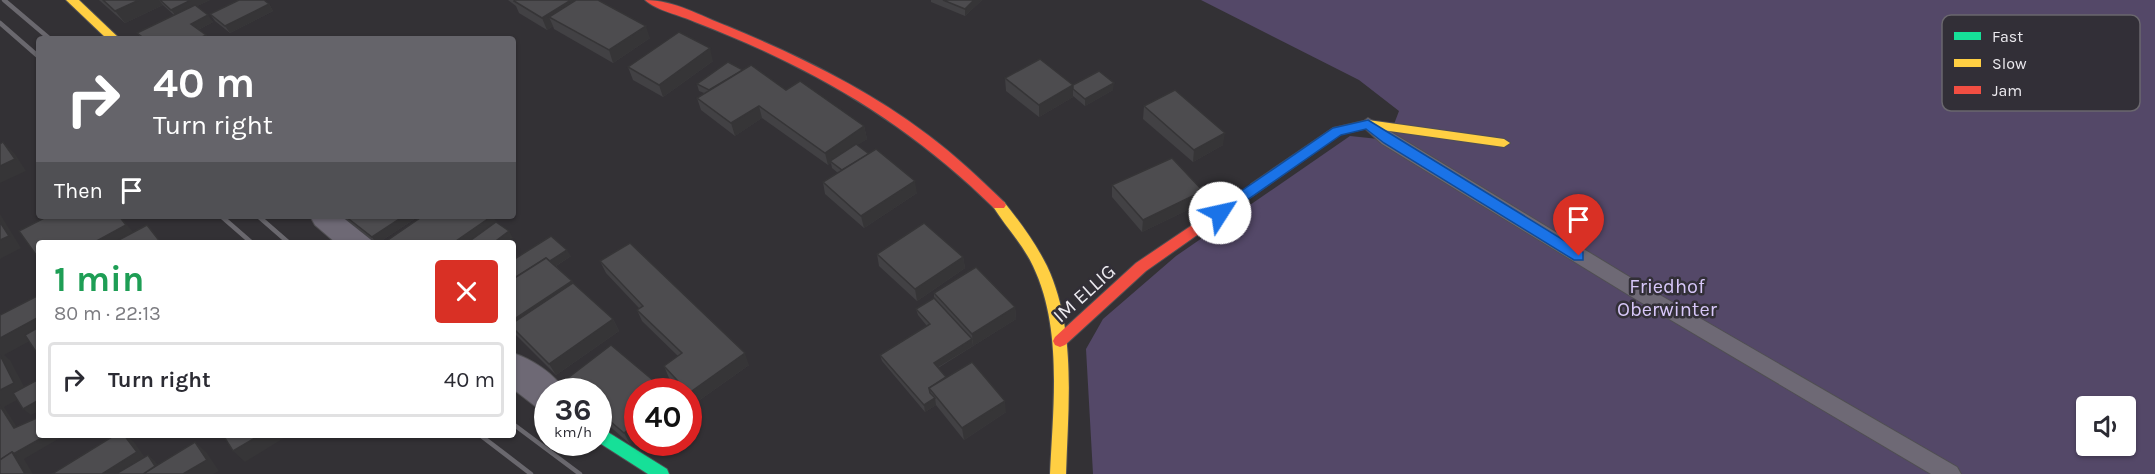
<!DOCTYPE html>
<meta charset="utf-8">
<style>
body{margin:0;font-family:Karla,sans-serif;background:#f2f2f3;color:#2b2b33;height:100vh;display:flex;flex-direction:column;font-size:22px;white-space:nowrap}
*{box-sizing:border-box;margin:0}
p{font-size:20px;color:#7c7c81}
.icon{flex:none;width:33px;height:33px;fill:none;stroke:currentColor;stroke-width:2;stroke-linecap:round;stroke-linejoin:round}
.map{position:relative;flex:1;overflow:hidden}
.details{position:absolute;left:36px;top:240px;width:480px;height:198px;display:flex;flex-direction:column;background:#fff;border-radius:6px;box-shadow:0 2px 4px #0004}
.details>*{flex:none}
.guide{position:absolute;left:36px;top:36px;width:480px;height:183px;border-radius:6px;box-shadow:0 2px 4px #0004;background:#65646a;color:#fff;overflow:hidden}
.fabs{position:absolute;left:2076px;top:396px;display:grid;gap:12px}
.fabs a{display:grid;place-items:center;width:60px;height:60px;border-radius:6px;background:#fff;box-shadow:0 2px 4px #0004;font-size:30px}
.speed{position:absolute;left:534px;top:378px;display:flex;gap:12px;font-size:30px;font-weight:700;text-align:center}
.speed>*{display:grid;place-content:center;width:78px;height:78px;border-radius:50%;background:#fff;box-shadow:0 2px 4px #0004;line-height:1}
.speed small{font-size:15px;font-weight:400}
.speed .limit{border:9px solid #d22;background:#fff;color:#111}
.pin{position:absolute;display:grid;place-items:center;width:51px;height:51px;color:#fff;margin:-62px -26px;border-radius:50% 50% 50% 0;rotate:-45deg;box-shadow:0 0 6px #0007}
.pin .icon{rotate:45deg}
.me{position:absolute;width:66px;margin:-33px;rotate:55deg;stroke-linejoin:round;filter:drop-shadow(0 0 4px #0008)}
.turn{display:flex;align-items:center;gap:21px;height:126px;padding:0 18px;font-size:27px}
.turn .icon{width:78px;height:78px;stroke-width:2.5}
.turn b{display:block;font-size:42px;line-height:51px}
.then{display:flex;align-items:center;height:57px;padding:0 18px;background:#0003;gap:12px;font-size:22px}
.round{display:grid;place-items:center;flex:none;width:63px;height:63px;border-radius:6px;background:#f2f2f3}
.overview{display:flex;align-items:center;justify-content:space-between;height:102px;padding:0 18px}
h1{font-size:36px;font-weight:700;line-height:45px;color:#1e9e55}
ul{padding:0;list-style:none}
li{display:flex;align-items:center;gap:18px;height:75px;margin:0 12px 9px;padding:0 6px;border:3px solid #e1e1e2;border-radius:6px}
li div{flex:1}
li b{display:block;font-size:22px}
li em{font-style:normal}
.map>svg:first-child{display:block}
.green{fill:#544868;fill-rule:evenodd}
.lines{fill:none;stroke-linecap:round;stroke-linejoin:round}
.lane-casing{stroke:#504f52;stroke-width:2}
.street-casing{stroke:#504f52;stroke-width:2}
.fast-casing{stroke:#504f52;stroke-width:2}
.slow-casing{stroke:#504f52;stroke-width:2}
.jam-casing{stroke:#504f52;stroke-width:2}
.lane{fill:#6e6975;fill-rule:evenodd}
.street{fill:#6e6975;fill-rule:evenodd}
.fast{fill:#16e098;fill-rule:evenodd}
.slow{fill:#ffcf43;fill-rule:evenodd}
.jam{fill:#f24e42;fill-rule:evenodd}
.rail{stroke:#6a686e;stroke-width:4.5}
.wall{fill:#424144}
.shaded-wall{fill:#363537}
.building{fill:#4d4c4f;stroke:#363537;stroke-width:1.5}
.route{fill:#1a73e8;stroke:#114b97;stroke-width:1.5}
.labels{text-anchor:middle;stroke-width:5;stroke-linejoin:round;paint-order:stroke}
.park-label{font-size:20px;fill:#d7c7f9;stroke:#322f37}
.street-label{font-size:20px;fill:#ebe9ee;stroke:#322f37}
.key{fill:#322f37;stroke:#6a676e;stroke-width:1.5}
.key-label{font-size:16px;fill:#ebe9ee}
</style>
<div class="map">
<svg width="2155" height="474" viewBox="0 0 2155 474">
<rect width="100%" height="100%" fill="#333135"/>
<path class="green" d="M1201,0H2155V474H1093L1086,349L1103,319L1176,256L1350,136L1388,140L1399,111L1359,80ZM2086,406H2126V446H2086Z"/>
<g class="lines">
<g class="lane-casing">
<polygon id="lane" points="1368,118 1646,287 1957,467 1961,474 1931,474 1632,297 1382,144 1360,124"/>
</g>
<g class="street-casing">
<g id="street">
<path d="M310,216C340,216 358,213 375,243H336L315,225Z"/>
<path d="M513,353C531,359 556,374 565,392H548V410L535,406L513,389Z"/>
</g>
</g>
<g class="fast-casing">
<polygon id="fast" points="598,426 667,469 669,474 648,474 598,442"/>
</g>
<g class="slow-casing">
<g id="slow">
<polygon points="66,0 79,0 120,39 107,39"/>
<polygon points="1368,120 1504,139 1510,143 1504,147 1368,128 1341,134 1261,190 1251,190 1250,187 1251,184 1333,128"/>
<path d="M999,200L1004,202C1020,222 1035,242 1047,266C1077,330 1068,406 1066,474H1050C1053,406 1063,329 1033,266C1022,243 1005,226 992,205Z"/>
</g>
</g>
<g class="jam-casing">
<g id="jam">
<path d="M645,0C674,0 701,16 727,26C797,55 868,89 928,135C955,155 979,178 1004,202L1006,205L1004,208H994C933,148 865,100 787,62C757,47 726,34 695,22C680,15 657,11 645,0Z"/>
<polygon points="1256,182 1261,184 1262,187 1261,190 1146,271 1065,345 1060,347 1055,345 1053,341 1055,337 1136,263"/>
</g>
</g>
<use href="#lane" class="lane"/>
<use href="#street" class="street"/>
<use href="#fast" class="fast"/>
<use href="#slow" class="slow"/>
<use href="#jam" class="jam"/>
<g class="rail">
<polyline points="4,0 50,39"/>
<polyline points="0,23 39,57"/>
<polyline points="221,216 252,243"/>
<polyline points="258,216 289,243"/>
<polyline points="513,424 580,474"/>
<polyline points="480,435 531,474"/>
</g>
</g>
<g class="wall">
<polygon points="99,0 210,0 197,6 213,22 198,30 206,35 208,39 142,39 137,33 174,15 163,5 125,23"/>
<polygon points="508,0 598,0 650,38 613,63 554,29 553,26 547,30 519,13 516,6"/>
<polygon points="931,0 982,0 965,16 931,2"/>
<polygon points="269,4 273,11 230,33 215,21 210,14"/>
<polygon points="713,61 663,97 633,80 628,67"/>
<polygon points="743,70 864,126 867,139 857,145 917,193 864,228 825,194 823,182 838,173 832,168 831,163 828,165 762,118 735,136 701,110 697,98 704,93 699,91 697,84"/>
<polygon points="1005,78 1073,85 1113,90 1085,106 1073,96 1073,97 1039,117 1006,91"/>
<polygon points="1144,106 1223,145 1193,162 1143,119"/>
<polygon points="1112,185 1202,203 1142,232 1112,197"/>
<polygon points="341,216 419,216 378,243 375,243"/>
<polygon points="877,254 963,257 965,268 917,301 879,266"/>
<polygon points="571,256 556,266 572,281 574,284 613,319 619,331 556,375 516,335 513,337 513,260"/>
<polygon points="600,261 749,365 694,404 688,398 688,392 682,392 669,378 664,366 678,356 642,321 637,310 639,308 606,273"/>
<polygon points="934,293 1015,307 1016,319 938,368 946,377 1006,412 964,440 936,405 925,412 882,361 880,355 927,326 918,315 916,309 934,298"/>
<polygon points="564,381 667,392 630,444 598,416 598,392 570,392"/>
</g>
<g class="shaded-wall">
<polygon points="139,0 159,0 163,5 125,23 115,11"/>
<polygon points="191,0 210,0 176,16 171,10"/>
<polygon points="571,0 581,0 549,17 553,26 547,30 542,18"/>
<polygon points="974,0 982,0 965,16 965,9"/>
<polygon points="269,4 273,11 230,33 225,26"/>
<polygon points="208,15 213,22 196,31 191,24"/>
<polygon points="646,26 650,38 613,63 609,50"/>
<polygon points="206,35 208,39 198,39"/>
<polygon points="710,48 713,61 663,97 659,85"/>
<polygon points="1114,83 1113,90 1085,106 1085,99"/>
<polygon points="1073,85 1073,97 1039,117 1039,105"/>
<polygon points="759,106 762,118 735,136 731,123"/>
<polygon points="864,126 867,139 832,162 830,161 831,163 828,165 825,153"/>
<polygon points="1225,133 1223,145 1193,162 1194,150"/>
<polygon points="3,142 15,154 26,171 0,183 0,166"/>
<polygon points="915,181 917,193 864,228 861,216"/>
<polygon points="1203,191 1202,203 1142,232 1143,220"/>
<polygon points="0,214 21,248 0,259"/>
<polygon points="119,216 120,216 137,237 127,243 93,243"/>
<polygon points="404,216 419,216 378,243 376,243 372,237"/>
<polygon points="492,216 493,216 499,227 478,243 453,243"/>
<polygon points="509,231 513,238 506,243 493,243"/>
<polygon points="567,250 571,256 516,292 513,286"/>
<polygon points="963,257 965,268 917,301 915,289"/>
<polygon points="572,281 578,293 513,328 513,320"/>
<polygon points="1015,307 1016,319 973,346 972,334"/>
<polygon points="39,317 39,336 4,355 10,360 28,394 4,407 22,435 14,428 0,409 0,338"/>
<polygon points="613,319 619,331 556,375 549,364"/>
<polygon points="972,339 973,346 935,369 934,363"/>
<polygon points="745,353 749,365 694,404 689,393"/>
<polygon points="935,398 936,405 925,412 924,405"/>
<polygon points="39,400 39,411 31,415 23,409"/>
<polygon points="1005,401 1006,412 964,440 962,428"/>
<polygon points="638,421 638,438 630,444 624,433"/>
<polygon points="47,435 58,435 60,438 24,459 33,474 25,474 12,452 15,453"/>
<polygon points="124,435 126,435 134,442 149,463 133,474 102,474"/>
<polygon points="260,435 289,435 245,462 233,451"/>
<polygon points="195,442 207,453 219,471 213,474 183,474"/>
<polygon points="148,455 155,461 163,474 153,474"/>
</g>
<g class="building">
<polygon points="103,0 139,0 115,11"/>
<polygon points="160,0 191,0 171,10"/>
<polygon points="239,0 264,0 269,4 225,26 210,14"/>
<polygon points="515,0 571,0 542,18 514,1"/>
<polygon points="576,0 598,0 646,26 609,50 549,17"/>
<polygon points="943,0 974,0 965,9"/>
<polygon points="195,5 208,15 191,24 206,35 198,39 145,39 137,33"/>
<polygon points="679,32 710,48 659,85 628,67"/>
<polygon points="1040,59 1073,85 1039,105 1005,78"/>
<polygon points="728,62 743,70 709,90 697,84"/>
<polygon points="751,65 786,90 800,81 864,126 825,153 759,106 731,123 697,98"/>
<polygon points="1099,71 1114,83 1085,99 1073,89 1073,85"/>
<polygon points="1175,90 1225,133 1194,150 1144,106"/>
<polygon points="3,142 15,159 0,166 0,144"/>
<polygon points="856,144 869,154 842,170 830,161"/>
<polygon points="876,149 915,181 861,216 823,182"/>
<polygon points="1172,158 1203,191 1143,220 1112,185"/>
<polygon points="48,216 119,216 126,225 93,243 39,243 39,259 19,231"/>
<polygon points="345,216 404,216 372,237"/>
<polygon points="423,216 492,216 453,243 391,243 388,240"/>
<polygon points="0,222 9,236 0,240"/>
<polygon points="496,222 509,231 493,243 467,243"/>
<polygon points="924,223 963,257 915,289 877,254"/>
<polygon points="147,225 161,243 113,243"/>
<polygon points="551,236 567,250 550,261 546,258 513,279 513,260"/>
<polygon points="630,243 745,353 689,393 664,366 682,353 637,310 643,306 600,261"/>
<polygon points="546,258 572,281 513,320 513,279"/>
<polygon points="976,267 1015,307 972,334 934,293"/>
<polygon points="573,283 613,319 549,364 513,328 513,323"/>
<polygon points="39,295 39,317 0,338 0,315"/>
<polygon points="934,298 972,339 934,363 946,377 929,388 930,393 935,398 924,405 880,355 930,324 916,309"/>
<polygon points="39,327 39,354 38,355 25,335"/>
<polygon points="611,345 667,392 638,392 638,421 624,433 598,411 598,392 576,392 564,381"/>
<polygon points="0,355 14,383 0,390"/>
<polygon points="972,362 1005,401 962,428 929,388"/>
<polygon points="39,379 39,400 23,409 13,393"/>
<polygon points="0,406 14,428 39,417 39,435 47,435 15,453 19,457 12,452 0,460"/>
<polygon points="115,435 124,435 137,452 102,474 52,474"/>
<polygon points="223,435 260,435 233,451"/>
<polygon points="195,442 207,460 183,474 143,474"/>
<polygon points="12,452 25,474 0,474 0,460"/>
<polygon points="148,455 155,466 143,474 116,474"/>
</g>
<polygon class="route" points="1368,120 1583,252 1583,260 1574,260 1384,143 1366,129 1341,135 1224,216 1215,216 1215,209 1333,128"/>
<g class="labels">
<g class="park-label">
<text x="1667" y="293">Friedhof<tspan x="1667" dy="23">Oberwinter</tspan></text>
</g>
<g class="street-label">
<text transform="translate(1084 293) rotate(-42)" y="7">IM ELLIG</text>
</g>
</g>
<rect x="1942" y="15" width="198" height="96" rx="9" class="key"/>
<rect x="1954" y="32" width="27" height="8" fill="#16e098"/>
<rect x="1954" y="59" width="27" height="8" fill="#ffcf43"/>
<rect x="1954" y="86" width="27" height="8" fill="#f24e42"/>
<g class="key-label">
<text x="1992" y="42">Fast</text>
<text x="1992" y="69">Slow</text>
<text x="1992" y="96">Jam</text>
</g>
</svg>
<div class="fabs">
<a><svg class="icon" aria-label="sound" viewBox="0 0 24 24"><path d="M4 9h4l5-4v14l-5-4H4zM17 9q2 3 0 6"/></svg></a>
</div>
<div class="speed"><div>36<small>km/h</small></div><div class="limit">40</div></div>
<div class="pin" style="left:1579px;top:256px;background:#d93025"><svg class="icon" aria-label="arrive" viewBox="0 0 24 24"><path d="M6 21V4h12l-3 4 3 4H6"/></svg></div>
<svg class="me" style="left:1220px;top:213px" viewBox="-20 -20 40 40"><circle r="19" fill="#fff"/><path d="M0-13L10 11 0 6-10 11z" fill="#1a73e8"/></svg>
<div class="guide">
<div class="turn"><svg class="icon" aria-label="right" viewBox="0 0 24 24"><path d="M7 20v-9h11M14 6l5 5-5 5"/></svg><div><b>40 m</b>Turn right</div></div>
<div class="then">Then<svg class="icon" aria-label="arrive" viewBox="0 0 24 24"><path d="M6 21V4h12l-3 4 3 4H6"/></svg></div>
</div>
<section class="details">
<div class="overview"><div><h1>1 min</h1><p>80 m · 22:13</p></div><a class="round" style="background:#d93025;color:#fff"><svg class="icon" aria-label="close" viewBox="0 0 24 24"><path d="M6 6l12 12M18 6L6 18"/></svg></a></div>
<ul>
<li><svg class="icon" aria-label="right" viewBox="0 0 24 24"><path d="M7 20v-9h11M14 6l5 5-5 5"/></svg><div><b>Turn right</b></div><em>40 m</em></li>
</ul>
</section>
</div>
